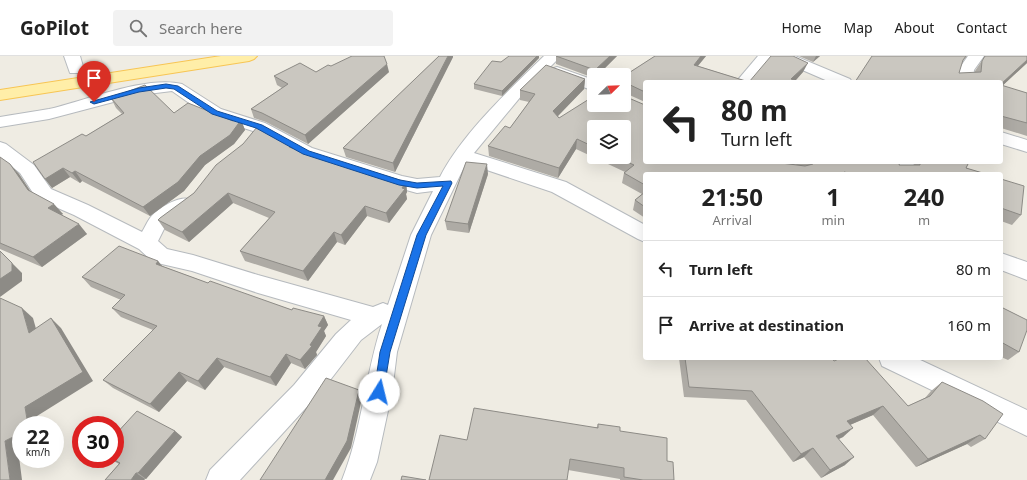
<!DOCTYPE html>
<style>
body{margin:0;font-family:"Noto Sans",sans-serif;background:#f2f2f2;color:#222;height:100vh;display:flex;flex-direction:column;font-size:15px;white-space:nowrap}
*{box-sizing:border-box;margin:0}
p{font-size:13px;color:#767676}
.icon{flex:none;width:22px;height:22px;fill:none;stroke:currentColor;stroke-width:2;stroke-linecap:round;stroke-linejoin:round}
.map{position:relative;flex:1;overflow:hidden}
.sheet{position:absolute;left:643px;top:116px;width:360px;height:188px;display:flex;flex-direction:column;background:#fff;border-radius:4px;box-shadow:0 4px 16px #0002}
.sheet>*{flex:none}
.top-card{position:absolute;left:643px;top:24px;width:360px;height:84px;border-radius:4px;box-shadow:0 4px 16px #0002;background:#fff;color:#222;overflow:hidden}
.needle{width:26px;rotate:67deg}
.tools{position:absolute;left:587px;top:12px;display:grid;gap:8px}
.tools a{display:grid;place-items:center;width:44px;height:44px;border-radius:4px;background:#fff;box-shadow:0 4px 16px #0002;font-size:20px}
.speed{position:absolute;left:12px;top:360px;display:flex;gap:8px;font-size:20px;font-weight:700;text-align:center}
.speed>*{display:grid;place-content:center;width:52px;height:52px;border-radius:50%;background:#fff;box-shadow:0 4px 16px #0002;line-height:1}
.speed small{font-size:10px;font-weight:400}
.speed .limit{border:6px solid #d22;background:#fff;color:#111}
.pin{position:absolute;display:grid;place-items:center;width:34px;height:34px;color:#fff;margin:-41px -17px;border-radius:50% 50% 50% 0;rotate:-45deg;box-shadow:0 0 4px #0007}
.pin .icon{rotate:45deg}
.me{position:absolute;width:44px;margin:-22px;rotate:9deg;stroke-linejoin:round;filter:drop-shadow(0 0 3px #0008)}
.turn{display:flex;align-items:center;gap:14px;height:84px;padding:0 12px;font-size:18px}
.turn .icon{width:52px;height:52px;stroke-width:2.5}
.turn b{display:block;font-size:28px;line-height:34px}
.eta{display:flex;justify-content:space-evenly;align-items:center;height:68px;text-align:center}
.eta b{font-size:24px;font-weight:700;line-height:28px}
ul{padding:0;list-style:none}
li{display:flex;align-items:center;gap:12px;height:56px;padding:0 12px;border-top:1px solid #e0e0e0}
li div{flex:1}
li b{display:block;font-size:15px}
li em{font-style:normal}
header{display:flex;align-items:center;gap:24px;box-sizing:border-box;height:56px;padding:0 20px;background:#fff;border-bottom:1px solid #e0e0e0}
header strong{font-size:19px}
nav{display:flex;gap:22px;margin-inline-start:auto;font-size:14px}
.search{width:280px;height:36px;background:#f2f2f2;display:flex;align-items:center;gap:10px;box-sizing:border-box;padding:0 14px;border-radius:4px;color:#767676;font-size:15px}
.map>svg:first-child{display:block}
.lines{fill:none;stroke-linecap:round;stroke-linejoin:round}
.minor-casing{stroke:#b6babe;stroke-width:2}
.major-casing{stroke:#f7c554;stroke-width:2}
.minor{fill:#fff;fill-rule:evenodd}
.major{fill:#ffeea8;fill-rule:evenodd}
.wall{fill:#aeaba5;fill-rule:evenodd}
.shaded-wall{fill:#8d8b86}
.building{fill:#cac7c0;stroke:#8d8b86}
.route{fill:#1a73e8;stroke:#114b97}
</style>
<header>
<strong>GoPilot</strong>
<div class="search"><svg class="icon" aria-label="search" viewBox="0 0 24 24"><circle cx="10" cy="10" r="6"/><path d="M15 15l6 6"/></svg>Search here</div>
<nav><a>Home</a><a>Map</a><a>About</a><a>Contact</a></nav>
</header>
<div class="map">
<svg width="1027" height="424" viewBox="0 0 1027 424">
<rect width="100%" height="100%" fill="#efece3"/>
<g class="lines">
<g class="minor-casing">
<g id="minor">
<polygon points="64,0 80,0 84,14 82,17 70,17"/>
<path d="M544,0H561L522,39L474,97L566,126L645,169V186L638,183L552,136L466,107L431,179L397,296L392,336L377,406L370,424H342C362,374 365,319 382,268L361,284L324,332L240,424H206L210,414L294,329L336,278L351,264L258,237L192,215L153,206L139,193L74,159L37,143L20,117L0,101V86L6,88L34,109L51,133L88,149L142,176C145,171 147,166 150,162C158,152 178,140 190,143L193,148L190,153L165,171L158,185L167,193L193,199L258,219L373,251L383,247L388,249L411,179L433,135L417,137L399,132L300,100L253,75L209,61L172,35L140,39L49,63L0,71V61C16,58 33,56 49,53C85,45 146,19 182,28L221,53L265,67L312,92L402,120L417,123L440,121C462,78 509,34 544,0Z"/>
<polygon points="758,0 774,0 752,26 736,26"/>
<polygon points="774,0 795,0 850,23 852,26 830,26 777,3"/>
<polygon points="968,0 984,0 974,14 973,25 954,26 957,22 958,14"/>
<polygon points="557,11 594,24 594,35 551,19 549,16 551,13"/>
<polygon points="1001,76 1027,84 1027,96 1001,88"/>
<polygon points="896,106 914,106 912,118 894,118"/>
<polygon points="1001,197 1027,206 1027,224 1001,214"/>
<polygon points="879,302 916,302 1027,354 1027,380 882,310"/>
</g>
</g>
<g class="major-casing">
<polygon id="major" points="221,0 257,0 254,3 249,5 0,44 0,34"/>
</g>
<use href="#minor" class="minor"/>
<use href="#major" class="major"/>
</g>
<g class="wall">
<polygon points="439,0 453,0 453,1 395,116 346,101 343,92"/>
<polygon points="556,0 617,0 598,19 594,19 594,22 556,8"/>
<polygon points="655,0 706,0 698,10 749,26 803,16 796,24 803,26 645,26 645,46 625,37 624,20"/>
<polygon points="799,0 820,0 813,6"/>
<polygon points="872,0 967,0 962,6 959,17 975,17 975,15 985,0 1027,7 1002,30 1027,37 1027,80 1001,72 1001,26"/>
<polygon points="539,2 502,40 474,33 474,28 501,6"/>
<polygon points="331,10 389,16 308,88 266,66 254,62 251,53 282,32 277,29 274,20 316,16"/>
<path d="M585,23L584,33L558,60L559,62L781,107L797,109L793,107L788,106H900L899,109H914L915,106H969L966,112L986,118H645V162L633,154L635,144L642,138L622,127L624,117L625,116L576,93L558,122L489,100L488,90L510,72L529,46L520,44V34ZM594,71L624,101H594Z"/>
<polygon points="111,42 174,57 233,65 241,64 245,74 234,88 205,109 184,135 150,160 82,125 80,127 70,121 52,132 45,123 86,80 122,58 116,52"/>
<polygon points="243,88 293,92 328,105 406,126 407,136 406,138 407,143 389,167 367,160 345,189 337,186 308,225 245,205 240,195 269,162 233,147 189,186 165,174 158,164 194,137"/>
<polygon points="0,101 19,118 31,136 63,158 61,159 87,178 42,211 0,193"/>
<polygon points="488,118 469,177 447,174 445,165"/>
<polygon points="1001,123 1021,159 1012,169 1001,165"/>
<polygon points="158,205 162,210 208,227 292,254 324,260 328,269 324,275 326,280 316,296 317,299 305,313 291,307 276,330 224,311 205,334 187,325 159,356 113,332 103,324 153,274 121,261 112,252 121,244 91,231 82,221"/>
<polygon points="1001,251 1019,296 1008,304 1001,301"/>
<polygon points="679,302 832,302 834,305 908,350 925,342 931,335 942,326 985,383 971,391 967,388 916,411 873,359 850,369 843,381 839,383 845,409 821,422 804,401 793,406 746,344 684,341"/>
<polygon points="598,368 620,375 667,405 674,424 620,424 620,423 568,414 467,384 597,371"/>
<polygon points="175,375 182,381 146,423 145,423 144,424 105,424 119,408 110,403 115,403"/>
</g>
<g class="shaded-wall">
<polygon points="448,0 453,0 453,1 395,116 393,107"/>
<polygon points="537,0 539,0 539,2 502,40 502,35"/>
<polygon points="610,0 617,0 598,19 595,19 595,14"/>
<polygon points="701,0 706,0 691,18 694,9"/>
<polygon points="816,0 820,0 813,6"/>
<polygon points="1027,4 1027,7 1001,31 1001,28"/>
<polygon points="808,7 803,16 794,26 791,23"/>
<polygon points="387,8 389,16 308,88 305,79"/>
<polygon points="585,23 584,33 553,65 553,55"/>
<polygon points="626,27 625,37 624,37 624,28"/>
<polygon points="241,64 245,74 234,88 205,109 184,135 150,160 143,151 200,100"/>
<polygon points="577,83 576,93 558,122 559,112"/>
<polygon points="10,108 19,118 36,144 28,134"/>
<polygon points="487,108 488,118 469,177 468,168"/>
<polygon points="63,112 70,121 52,132 45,123"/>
<polygon points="75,115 82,125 80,127 72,117"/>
<polygon points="406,126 407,136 406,138 407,143 389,167 386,157"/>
<polygon points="228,137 233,147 189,186 182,176"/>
<polygon points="54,148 63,158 56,162 48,152"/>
<polygon points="365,150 367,160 345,189 341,179"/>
<polygon points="79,168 87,178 42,211 33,201"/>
<polygon points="334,176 337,186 308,225 303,215"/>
<polygon points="158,205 166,215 156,208"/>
<polygon points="12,207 22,217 22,225 0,241 0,223"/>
<polygon points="22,252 33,262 40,287 29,277"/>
<polygon points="324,260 328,269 324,275 326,280 316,296 317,299 305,313 300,304 310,289 318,270"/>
<polygon points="51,262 61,272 93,325 37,360 39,369 28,369 25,351"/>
<polygon points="286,298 291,307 276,330 270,321"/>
<polygon points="217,302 224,311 205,334 198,325"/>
<polygon points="179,316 187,325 159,356 150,348"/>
<polygon points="359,334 362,342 351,392 333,424 325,424"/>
<polygon points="883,350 873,359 838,374 847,365"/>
<polygon points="853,372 843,381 827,388 836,380"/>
<polygon points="175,375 182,381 146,423 138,417"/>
<polygon points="21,377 21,391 18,393 22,424 10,424 5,385"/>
<polygon points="980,379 967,388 916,411 928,403"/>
<polygon points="813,392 804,401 793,406 801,398"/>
<polygon points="854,401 845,409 821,422 830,414"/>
<polygon points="136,417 145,423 144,424 131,424"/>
</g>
<g class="building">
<polygon points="352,0 384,0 387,8 305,79 262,57 251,53 288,28 274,20 300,7 316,16 328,9 331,10"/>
<polygon points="439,0 448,0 393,107 343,92"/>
<polygon points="509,0 537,0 502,35 474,28 492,5 501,6"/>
<polygon points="556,0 610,0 595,14"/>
<polygon points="655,0 701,0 694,9 749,26 771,0 793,0 808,7 791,23 802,26 645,26 645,36 626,27 624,28 624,30 624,20"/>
<polygon points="872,0 966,0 963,4 959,17 981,16 982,5 985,0 1027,0 1027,4 1001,28 1001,26 855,26"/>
<polygon points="546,9 585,23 553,55 559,62 594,40 594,49 624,49 624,40 645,49 645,106 778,106 781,107 805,110 813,108 811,106 900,106 899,109 920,109 920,106 969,106 966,112 986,118 852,118 844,116 843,118 645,118 645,129 624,117 634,109 616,101 624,101 624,71 594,71 594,91 577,83 559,112 488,90 505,70 510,72 535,38 520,34"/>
<polygon points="145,29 174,57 188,47 233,65 236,63 241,64 230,79 200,100 178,126 143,151 75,115 72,117 63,112 45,123 33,106 82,78 86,80 124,57 111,42"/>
<polygon points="1001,29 1027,37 1027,67 1001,60"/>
<polygon points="257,71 291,89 289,91 328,105 330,103 406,126 402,132 405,133 386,157 365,150 341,179 334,176 303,215 240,195 275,156 228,137 182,176 158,164 160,162 194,137 216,109 243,88"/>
<polygon points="0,101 10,108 28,134 54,148 48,152 79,168 33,201 0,187"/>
<polygon points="466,106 487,108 468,168 445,165"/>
<polygon points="1001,123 1024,130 1021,159 1001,152"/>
<polygon points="645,136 645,151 635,144"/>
<polygon points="119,190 158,205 156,208 208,227 210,225 292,254 293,252 324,260 318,270 322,271 310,289 312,290 300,304 286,298 270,321 217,302 198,325 179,316 150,348 103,324 157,270 112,252 125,239 82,221"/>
<polygon points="0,195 12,207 12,215 0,223"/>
<polygon points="0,242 22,252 29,277 51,262 83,316 25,351 28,369 21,369 21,377 5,385 10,424 0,424"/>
<polygon points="1001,251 1027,264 1027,274 1019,296 1001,286"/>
<polygon points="685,302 832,302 834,305 841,302 865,302 908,350 930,340 942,326 983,345 1003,358 985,383 980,379 928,403 883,350 847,365 853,372 836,380 854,401 830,414 813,392 801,398 752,335 689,331"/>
<polygon points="326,322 359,334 347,385 325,424 260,424"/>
<polygon points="474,352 598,372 598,368 620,371 620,375 667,382 667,405 673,406 674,424 643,424 624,421 624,412 570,403 567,424 429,424 440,379 467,384"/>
<polygon points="137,355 175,375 138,417 136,417 131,424 105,424 120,407 112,403 115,403 115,379"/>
<polygon points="402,420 426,424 401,424"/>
</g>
<polygon class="route" points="166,28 178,30 217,55 262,69 309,95 400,124 417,127 451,125 452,127 426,179 390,296 383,339 379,340 375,339 374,336 380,296 417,179 443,130 417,132 399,129 303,98 256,72 212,58 174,33 166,32 139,36 94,48 90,46 139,32"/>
</svg>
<div class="tools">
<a><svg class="needle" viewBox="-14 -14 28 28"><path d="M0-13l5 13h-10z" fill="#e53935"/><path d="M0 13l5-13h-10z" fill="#767676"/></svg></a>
<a><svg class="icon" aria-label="layers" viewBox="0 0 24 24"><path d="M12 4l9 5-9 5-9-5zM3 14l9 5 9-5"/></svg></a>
</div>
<div class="speed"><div>22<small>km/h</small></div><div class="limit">30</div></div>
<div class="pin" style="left:94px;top:46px;background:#d93025"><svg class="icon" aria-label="arrive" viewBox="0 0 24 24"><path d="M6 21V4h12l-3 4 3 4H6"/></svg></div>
<svg class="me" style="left:379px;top:336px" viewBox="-20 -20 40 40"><circle r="19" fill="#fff"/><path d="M0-13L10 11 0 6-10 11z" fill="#1a73e8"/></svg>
<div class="top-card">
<div class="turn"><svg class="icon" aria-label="left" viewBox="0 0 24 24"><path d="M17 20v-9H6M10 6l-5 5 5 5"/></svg><div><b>80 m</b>Turn left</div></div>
</div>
<section class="sheet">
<div class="eta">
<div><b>21:50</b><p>Arrival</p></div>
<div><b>1</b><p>min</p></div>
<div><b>240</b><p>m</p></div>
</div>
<ul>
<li><svg class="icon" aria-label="left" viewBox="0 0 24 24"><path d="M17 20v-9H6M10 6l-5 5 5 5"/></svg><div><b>Turn left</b></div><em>80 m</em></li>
<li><svg class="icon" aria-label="arrive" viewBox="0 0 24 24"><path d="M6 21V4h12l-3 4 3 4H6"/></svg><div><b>Arrive at destination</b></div><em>160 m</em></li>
</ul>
</section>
</div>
